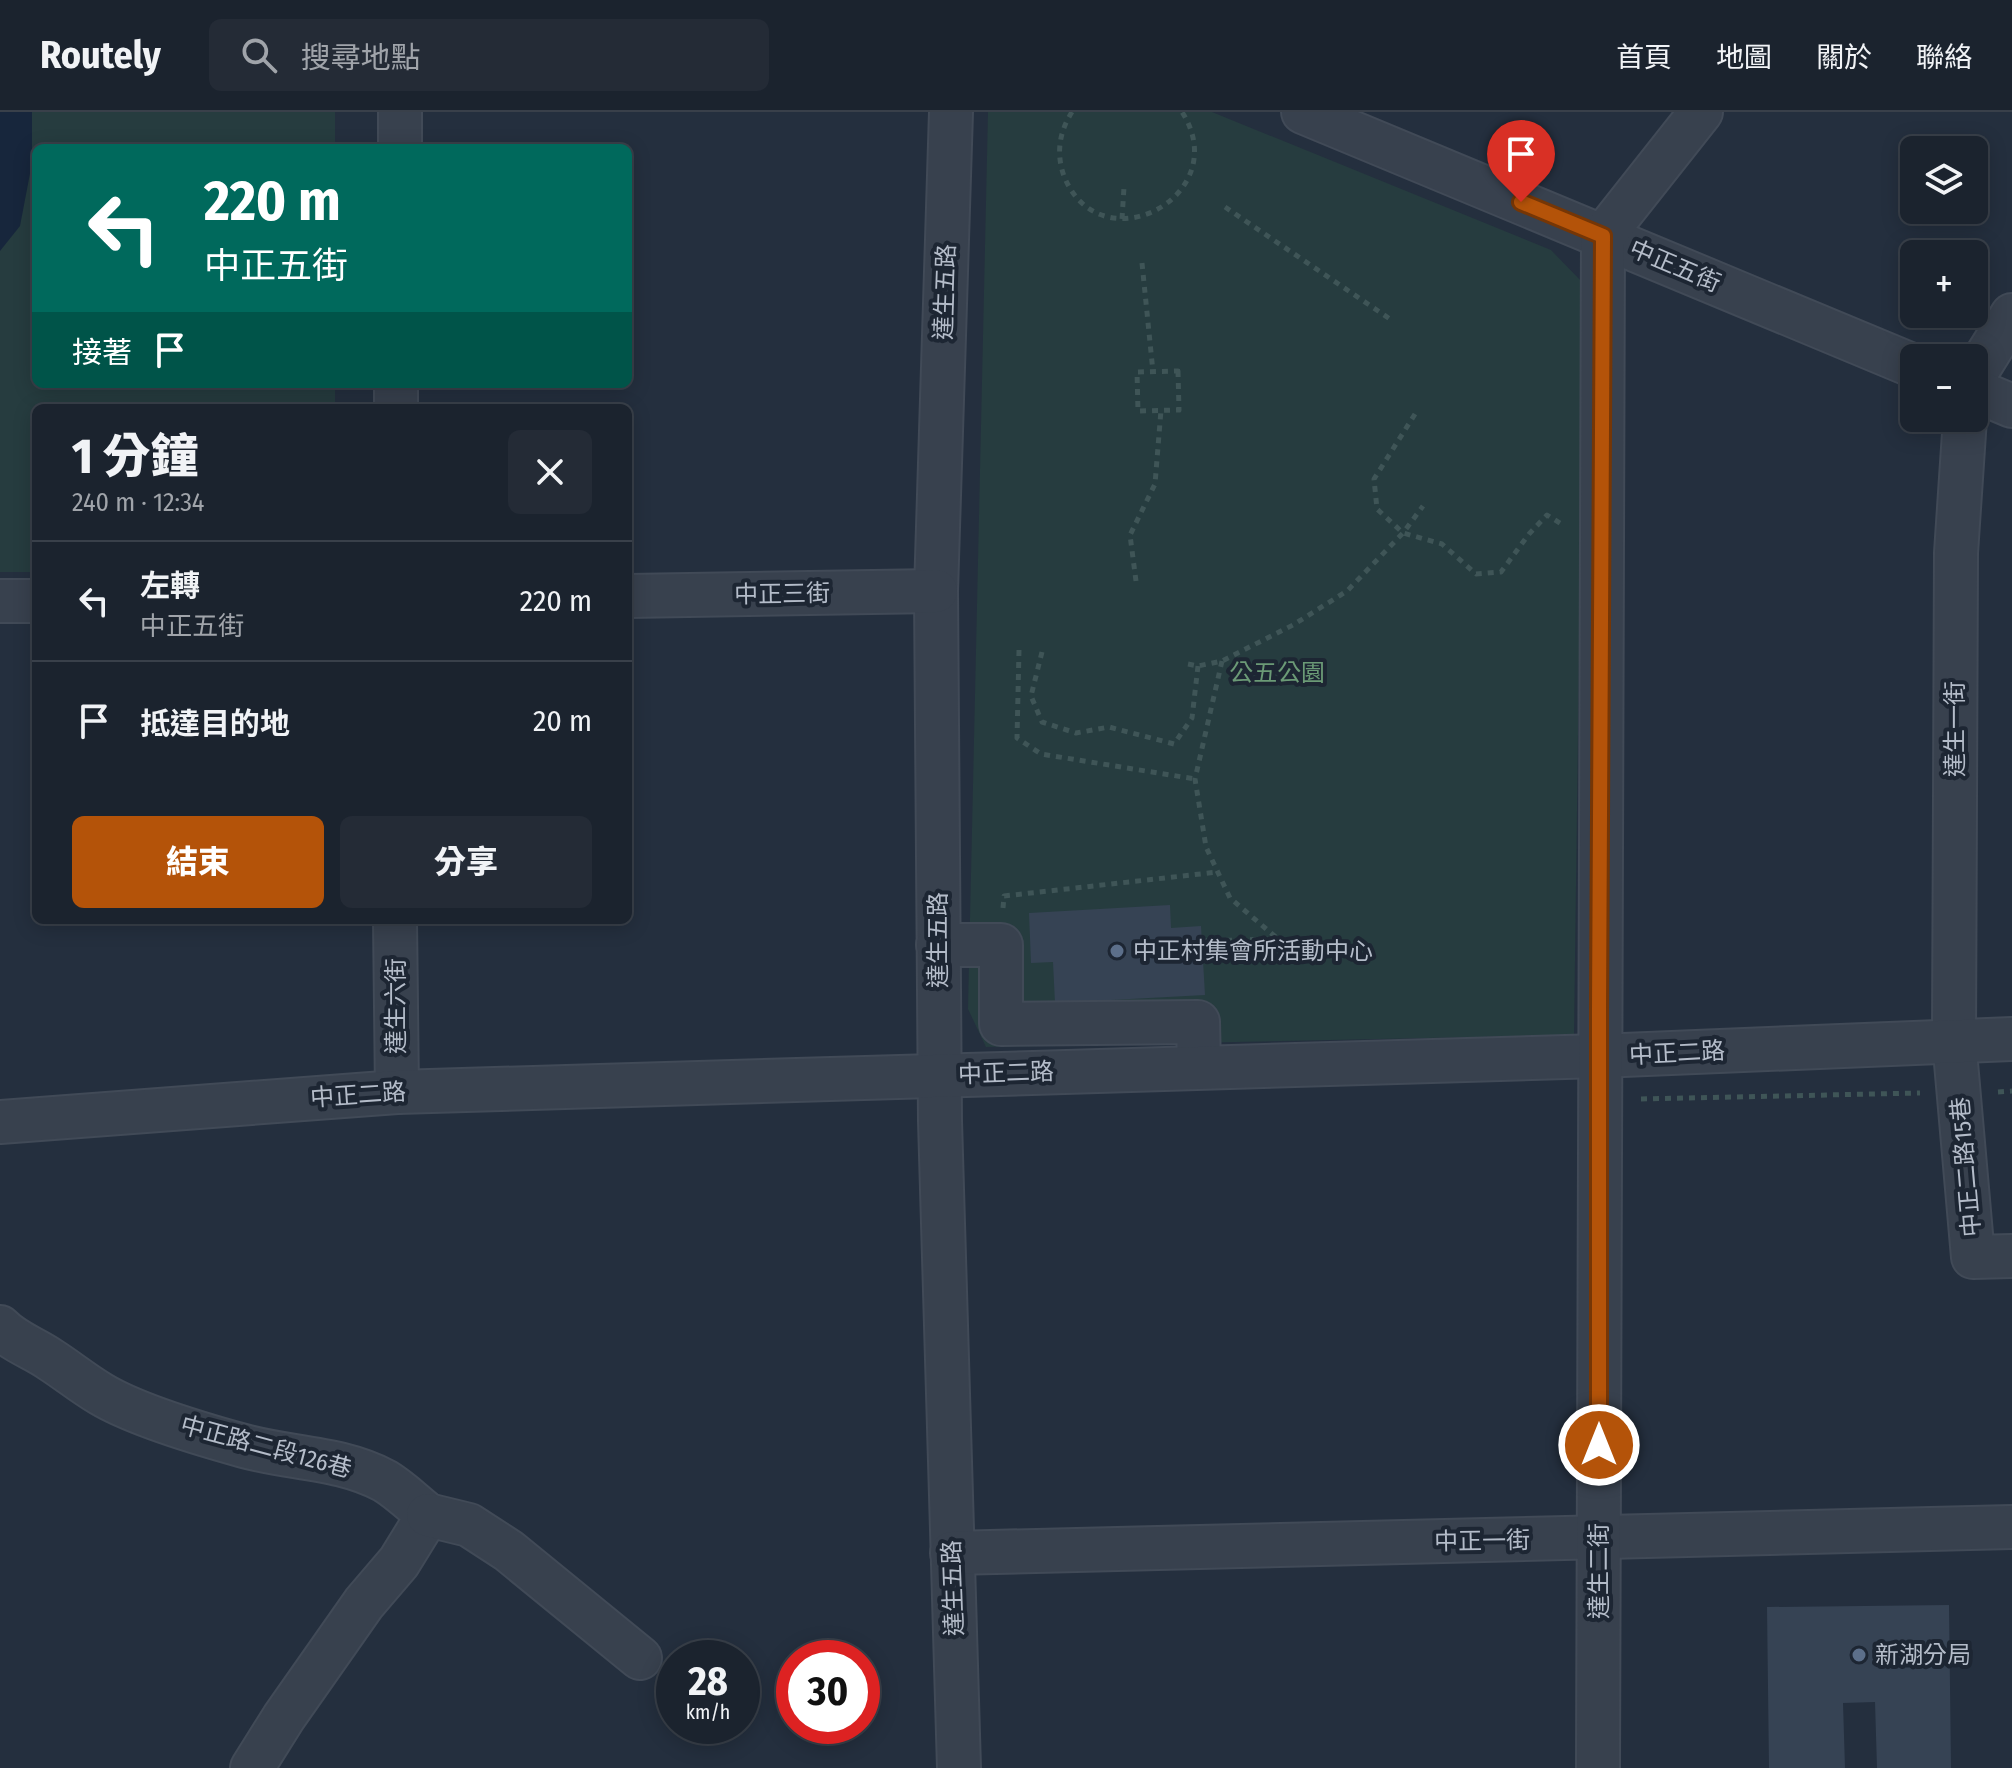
<!DOCTYPE html>
<html lang="zh-TW">
<meta charset="utf-8">
<style>
body{margin:0;font-family:"Fira Sans Condensed","Noto Sans TC",sans-serif;background:#242b36;color:#f1f3f6;height:100vh;display:flex;flex-direction:column;font-size:30px;white-space:nowrap}
*{box-sizing:border-box;margin:0}
p{font-size:26px;color:#a0a4aa}
.icon{flex:none;width:44px;height:44px;fill:none;stroke:currentColor;stroke-width:2;stroke-linecap:round;stroke-linejoin:round}
.map{position:relative;flex:1;overflow:hidden}
.side{position:absolute;left:32px;top:292px;width:600px;height:520px;display:flex;flex-direction:column;background:#1b232e;border-radius:12px;box-shadow:0 4px 20px #0003,0 0 0 2px #39404a}
.side>*{flex:none}
.hud{position:absolute;left:32px;top:32px;width:600px;height:244px;border-radius:12px;box-shadow:0 4px 20px #0003,0 0 0 2px #39404a;background:#00695c;color:#fff;overflow:hidden}
.controls{position:absolute;left:1900px;top:24px;display:grid;gap:16px}
.controls a{display:grid;place-items:center;width:88px;height:88px;border-radius:12px;background:#1b232e;box-shadow:0 4px 20px #0003,0 0 0 2px #39404a;font-size:40px}
.speed{position:absolute;left:656px;top:1528px;display:flex;gap:16px;font-size:40px;font-weight:700;text-align:center}
.speed>*{display:grid;place-content:center;width:104px;height:104px;border-radius:50%;background:#1b232e;box-shadow:0 4px 20px #0003,0 0 0 2px #39404a;line-height:1}
.speed small{font-size:20px;font-weight:400}
.speed .limit{border:12px solid #d22;background:#fff;color:#111}
.pin{position:absolute;display:grid;place-items:center;width:68px;height:68px;color:#fff;margin:-82px -34px;border-radius:50% 50% 50% 0;rotate:-45deg;box-shadow:0 0 8px #0007}
.pin .icon{rotate:45deg}
.me{position:absolute;width:88px;margin:-44px;rotate:0deg;stroke-linejoin:round;filter:drop-shadow(0 0 6px #0008)}
.turn{display:flex;align-items:center;gap:28px;height:168px;padding:0 40px;font-size:36px}
.turn .icon{width:104px;height:104px;stroke-width:2.5}
.turn b{display:block;font-size:56px;line-height:68px}
.then{display:flex;align-items:center;height:76px;padding:0 40px;background:#0003;gap:16px;font-size:30px}
.round{display:grid;place-items:center;flex:none;width:84px;height:84px;border-radius:12px;background:#242b36}
.summary{display:flex;align-items:center;justify-content:space-between;height:136px;padding:0 40px}
h1{font-size:48px;font-weight:800;line-height:60px}
.button{display:flex;gap:16px;margin-top:auto;padding:16px 40px}
.button a{flex:1;height:92px;border-radius:12px;background:#b45309;color:#fff;font-size:32px;font-weight:800;line-height:92px;text-align:center}
.button a+a{background:#242b36;color:#f1f3f6}
ul{padding:0;list-style:none}
li{display:flex;align-items:center;gap:24px;height:120px;padding:0 40px;border-top:2px solid #39404a}
li div{flex:1}
li b{display:block;font-size:30px}
li em{font-style:normal}
header{display:flex;align-items:center;gap:48px;box-sizing:border-box;height:112px;padding:0 40px;background:#1b232e;border-bottom:2px solid #39404a}
header strong{font-size:38px}
nav{display:flex;gap:44px;margin-inline-start:auto;font-size:28px}
.search{width:560px;height:72px;background:#242b36;display:flex;align-items:center;gap:20px;box-sizing:border-box;padding:0 28px;border-radius:12px;color:#a0a4aa;font-size:30px}
.map>svg:first-child{display:block}
.green{fill:#263c3f}
.water{fill:#17263c}
.building{fill:#364354}
.lines{fill:none;stroke-linecap:round;stroke-linejoin:round}
.minor-casing{stroke:#414a57;stroke-width:46}
.path{stroke:#3f5557;stroke-width:5;stroke-dasharray:6 6;stroke-linecap:butt}
.minor{stroke:#38414e;stroke-width:42}
.route-casing{stroke:#753606;stroke-width:20}
.route{stroke:#b45309;stroke-width:14}
.service-dot{fill:#5c6f8a;stroke:#1d2633;stroke-width:3}
.labels{text-anchor:middle;stroke-width:8;stroke-linejoin:round;paint-order:stroke}
.street-label{font-size:24px;fill:#b4bcc9;stroke:#1d2633}
.park-label{font-size:24px;fill:#6b9a76;stroke:#1d2633}
.poi-label{font-size:24px;fill:#b4bcc9;stroke:#1d2633;text-anchor:start}
</style>
<header>
<strong>Routely</strong>
<div class="search"><svg class="icon" aria-label="search" viewBox="0 0 24 24"><circle cx="10" cy="10" r="6"/><path d="M15 15l6 6"/></svg>搜尋地點</div>
<nav><a>首頁</a><a>地圖</a><a>關於</a><a>聯絡</a></nav>
</header>
<div class="map">
<svg width="2012" height="1656" viewBox="0 0 2012 1656">
<rect width="100%" height="100%" fill="#242f3e"/>
<g class="green">
<polygon points="0,0 335,0 335,36 36,36 36,272 335,272 335,296 36,296 36,460 0,460"/>
<polygon points="988,0 1212,0 1551,138 1584,172 1574,923 986,935 968,897"/>
</g>
<polygon class="water" points="0,0 32,0 32,51 20,114 0,139"/>
<g class="building">
<polygon points="1170,793 1171,816 1201,814 1205,883 1055,891 1053,850 1031,851 1029,801"/>
<polygon points="1949,1493 1951,1656 1877,1656 1875,1590 1843,1591 1845,1656 1769,1656 1767,1495"/>
</g>
<g class="lines">
<g class="minor-casing">
<g id="minor">
<polyline points="951,0 936,479 940,1009 959,1656"/>
<polyline points="1303,0 1914,254"/>
<polyline points="400,36 400,0"/>
<polyline points="1974,264 2012,203"/>
<polyline points="1974,278 2012,294"/>
<polyline points="396,296 396,272"/>
<polyline points="1965,306 1956,441 1954,928 1973,1145 2012,1144"/>
<polyline points="628,484 936,479"/>
<polyline points="0,489 36,489"/>
<polyline points="395,808 397,980"/>
<polyline points="938,833 1001,833 1001,912 1198,910 1199,955"/>
<polyline points="0,1010 397,980 1599,944 2012,927"/>
<path d="M0,1215C14,1230 34,1236 51,1248C68,1259 84,1272 101,1282C136,1303 204,1323 244,1334C291,1347 340,1345 385,1369C400,1378 414,1392 428,1403L399,1450L364,1491L284,1605L252,1656"/>
<polyline points="428,1403 469,1413 509,1439 640,1546"/>
<polyline points="952,1441 2012,1415"/>
<polyline points="1598,1656 1603,124 1701,0"/>
</g>
</g>
<g class="path">
<path d="M1072,0C1059,20 1056,42 1064,64C1100,155 1236,84 1182,0"/>
<polyline points="1225,95 1390,207"/>
<polyline points="1122,107 1124,75"/>
<polyline points="1142,151 1153,260"/>
<polygon points="1178,259 1179,298 1138,299 1137,260"/>
<polyline points="1415,302 1374,367 1377,397 1403,421 1442,432 1476,462 1501,460 1529,422 1547,403 1563,413"/>
<polyline points="1136,469 1130,423 1155,372 1161,298"/>
<polyline points="1019,538 1017,626 1041,642 1195,667"/>
<polyline points="1042,540 1031,584 1042,610 1076,621 1109,615 1174,632 1192,606 1198,554"/>
<polyline points="1222,549 1195,667 1206,735 1230,786 1278,827 1342,841"/>
<polyline points="1188,552 1198,554 1222,549 1293,513 1347,479 1403,421 1423,394"/>
<polyline points="1003,796 1004,784 1218,760"/>
<polyline points="1202,829 1277,827"/>
<polyline points="1998,980 2012,979"/>
<polyline points="1641,987 1920,981"/>
</g>
<use href="#minor" class="minor"/>
</g>
<g class="lines">
<g class="route-casing">
<polyline id="route" points="1521,90 1603,124 1599,897 1599,1333"/>
</g>
<use href="#route" class="route"/>
</g>
<g class="service-dot">
<circle cx="1117" cy="839" r="8"/>
<circle cx="1859" cy="1543" r="8"/>
</g>
<g class="labels">
<g class="street-label">
<text transform="translate(1675 154) rotate(23)" y="8">中正五街</text>
<text transform="translate(945 180) rotate(-88)" y="8">達生五路</text>
<text transform="translate(782 482) rotate(-1)" y="8">中正三街</text>
<text transform="translate(1955 617) rotate(-90)" y="8">達生一街</text>
<text transform="translate(938 828) rotate(-90)" y="8">達生五路</text>
<text transform="translate(396 894) rotate(-90)" y="8">達生六街</text>
<text transform="translate(1677 941) rotate(-3)" y="8">中正二路</text>
<text transform="translate(1006 961) rotate(-2)" y="8">中正二路</text>
<text transform="translate(358 983) rotate(-4)" y="8">中正二路</text>
<text transform="translate(1966 1055) rotate(-95)" y="8">中正二路15巷</text>
<text transform="translate(266 1335) rotate(15)" y="8">中正路二段126巷</text>
<text transform="translate(1482 1429) rotate(-1)" y="8">中正一街</text>
<text transform="translate(1599 1459) rotate(-90)" y="8">達生二街</text>
<text transform="translate(953 1476) rotate(-92)" y="8">達生五路</text>
</g>
<g class="park-label">
<text x="1277" y="569">公五公園</text>
</g>
<g class="poi-label">
<text x="1133" y="847">中正村集會所活動中心</text>
<text x="1875" y="1551">新湖分局</text>
</g>
</g>
</svg>
<div class="controls">
<a><svg class="icon" aria-label="layers" viewBox="0 0 24 24"><path d="M12 4l9 5-9 5-9-5zM3 14l9 5 9-5"/></svg></a>
<a>+</a>
<a>−</a>
</div>
<div class="speed"><div>28<small>km/h</small></div><div class="limit">30</div></div>
<div class="pin" style="left:1521px;top:90px;background:#d93025"><svg class="icon" aria-label="arrive" viewBox="0 0 24 24"><path d="M6 21V4h12l-3 4 3 4H6"/></svg></div>
<svg class="me" style="left:1599px;top:1333px" viewBox="-20 -20 40 40"><circle r="17" fill="#b45309" stroke="#fff" stroke-width="3"/><path d="M0-11L8 9 0 5-8 9z" fill="#fff"/></svg>
<div class="hud">
<div class="turn"><svg class="icon" aria-label="left" viewBox="0 0 24 24"><path d="M17 20v-9H6M10 6l-5 5 5 5"/></svg><div><b>220 m</b>中正五街</div></div>
<div class="then">接著<svg class="icon" aria-label="arrive" viewBox="0 0 24 24"><path d="M6 21V4h12l-3 4 3 4H6"/></svg></div>
</div>
<section class="side">
<div class="summary"><div><h1>1 分鐘</h1><p>240 m · 12:34</p></div><a class="round"><svg class="icon" aria-label="close" viewBox="0 0 24 24"><path d="M6 6l12 12M18 6L6 18"/></svg></a></div>
<ul>
<li><svg class="icon" aria-label="left" viewBox="0 0 24 24"><path d="M17 20v-9H6M10 6l-5 5 5 5"/></svg><div><b>左轉</b><p>中正五街</p></div><em>220 m</em></li>
<li><svg class="icon" aria-label="arrive" viewBox="0 0 24 24"><path d="M6 21V4h12l-3 4 3 4H6"/></svg><div><b>抵達目的地</b></div><em>20 m</em></li>
</ul>
<div class="button"><a>結束</a><a>分享</a></div>
</section>
</div>
